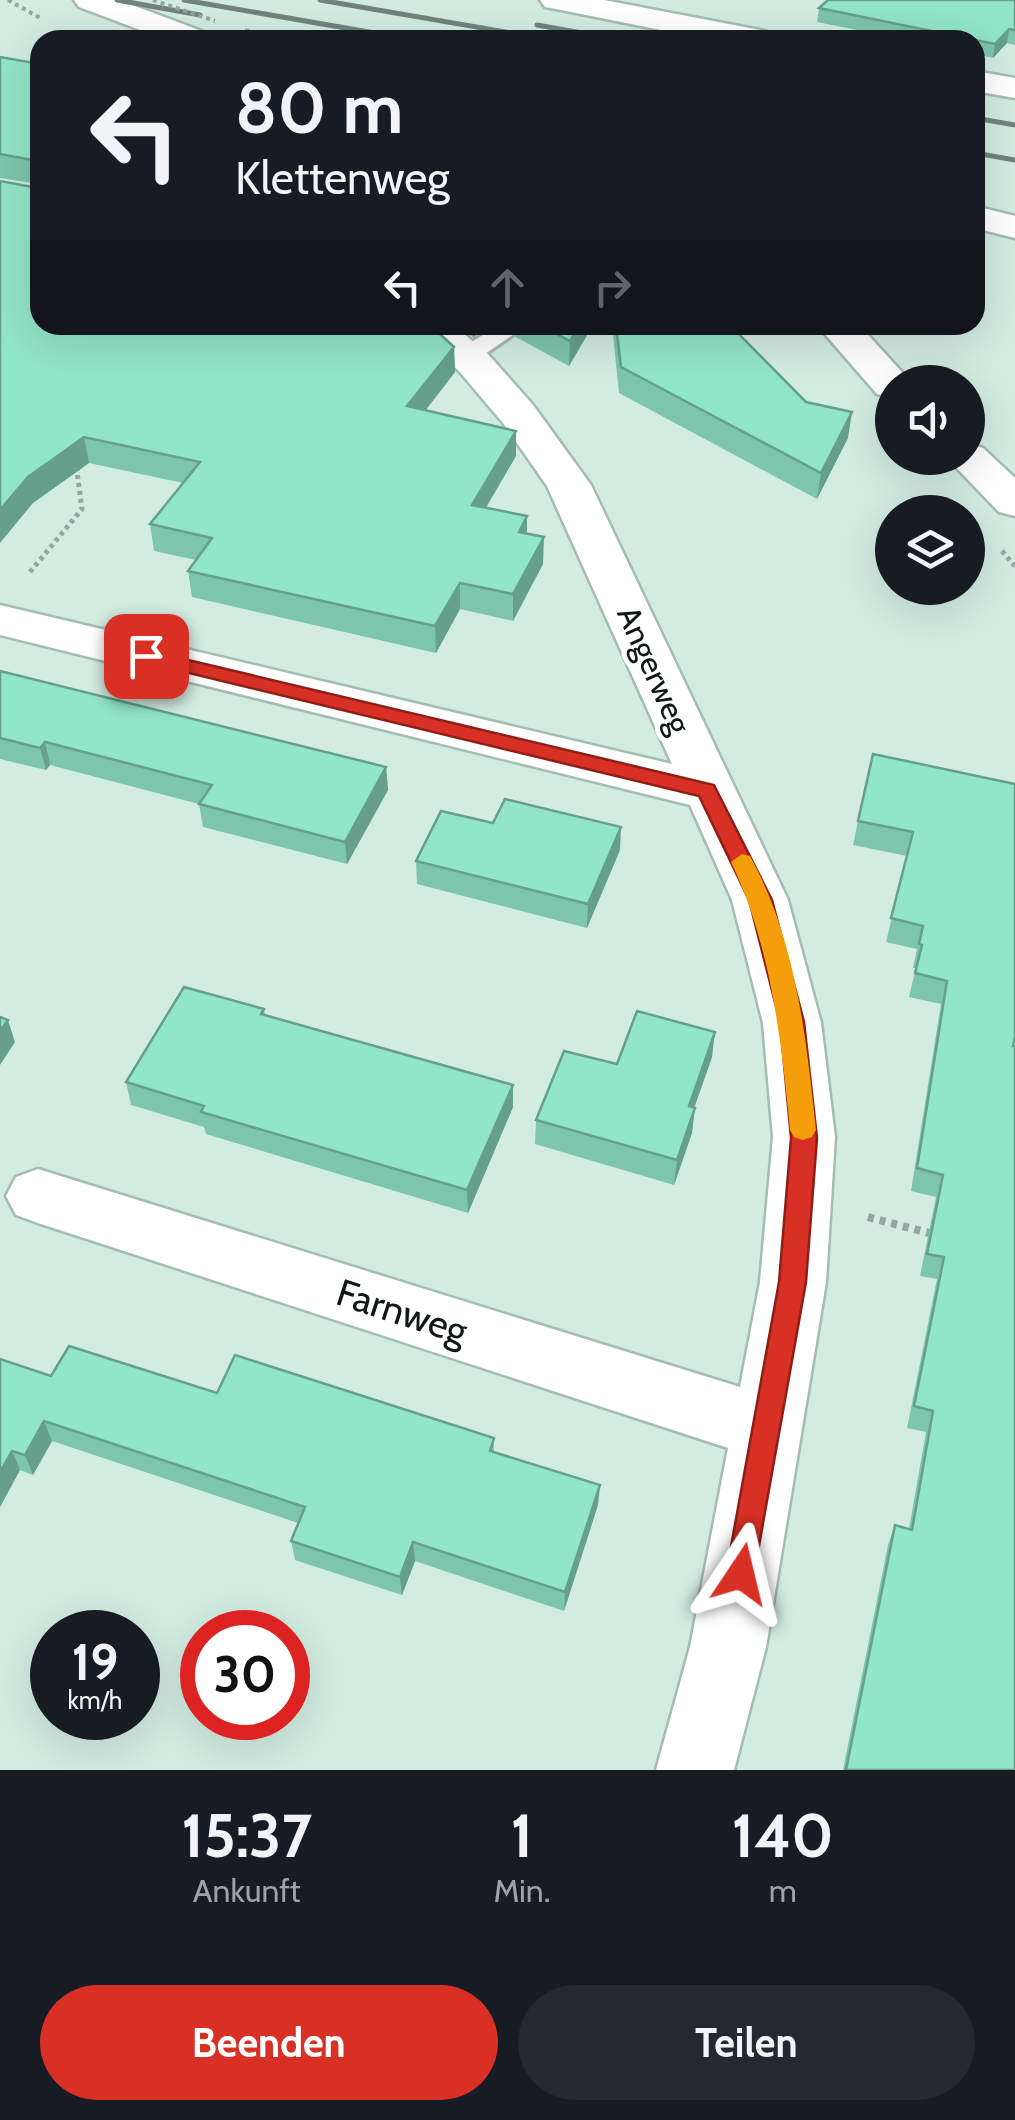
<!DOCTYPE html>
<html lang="de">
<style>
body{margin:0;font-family:Cabin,sans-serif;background:#242831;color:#f1f3f6;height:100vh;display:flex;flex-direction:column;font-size:38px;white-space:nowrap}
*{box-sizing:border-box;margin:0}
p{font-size:32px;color:#9ea1a6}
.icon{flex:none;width:55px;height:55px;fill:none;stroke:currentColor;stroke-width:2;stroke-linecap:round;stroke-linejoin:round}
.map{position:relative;height:1770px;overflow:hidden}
.details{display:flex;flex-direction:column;background:#171b24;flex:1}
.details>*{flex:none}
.guide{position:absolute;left:30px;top:30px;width:955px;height:305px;border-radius:30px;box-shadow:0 10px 40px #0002;background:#171b24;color:#f1f3f6;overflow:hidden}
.buttons{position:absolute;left:875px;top:365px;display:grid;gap:20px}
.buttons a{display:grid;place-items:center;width:110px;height:110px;border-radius:50%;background:#171b24;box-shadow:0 10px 40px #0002;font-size:50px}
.speed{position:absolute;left:30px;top:1610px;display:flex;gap:20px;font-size:50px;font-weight:700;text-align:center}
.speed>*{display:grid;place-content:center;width:130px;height:130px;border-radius:50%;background:#171b24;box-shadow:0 10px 40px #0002;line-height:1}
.speed small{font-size:25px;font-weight:400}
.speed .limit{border:15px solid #d22;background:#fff;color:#111}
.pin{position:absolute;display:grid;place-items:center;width:85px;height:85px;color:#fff;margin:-42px;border-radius:20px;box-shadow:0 5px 15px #0006}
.me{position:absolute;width:110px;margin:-55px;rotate:10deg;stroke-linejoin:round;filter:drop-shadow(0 0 8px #0008)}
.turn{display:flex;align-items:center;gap:35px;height:210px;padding:0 40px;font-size:45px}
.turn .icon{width:130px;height:130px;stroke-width:2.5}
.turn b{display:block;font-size:70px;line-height:85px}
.lanes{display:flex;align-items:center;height:95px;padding:0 40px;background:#0003;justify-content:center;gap:50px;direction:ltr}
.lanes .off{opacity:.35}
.eta{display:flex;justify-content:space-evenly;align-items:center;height:170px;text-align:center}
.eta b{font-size:60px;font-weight:700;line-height:70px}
.action{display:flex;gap:20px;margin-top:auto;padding:20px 40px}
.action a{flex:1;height:115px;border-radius:60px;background:#d93025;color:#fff;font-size:40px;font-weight:700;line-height:115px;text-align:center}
.action a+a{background:#242831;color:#f1f3f6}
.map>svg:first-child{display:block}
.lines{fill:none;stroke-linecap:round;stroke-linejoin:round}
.lane-casing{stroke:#a4bdb3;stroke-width:6}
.street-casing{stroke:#a4bdb3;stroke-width:5}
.secondary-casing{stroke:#a4bdb3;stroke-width:5}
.path-far2{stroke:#93a7a0;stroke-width:4;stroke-dasharray:4 4;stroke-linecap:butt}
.path-far1{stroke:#93a7a0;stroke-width:5;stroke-dasharray:4 4;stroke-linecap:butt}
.path{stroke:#93a7a0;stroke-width:8;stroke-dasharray:6 6;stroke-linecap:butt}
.lane{fill:#fff;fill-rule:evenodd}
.street{fill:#fff;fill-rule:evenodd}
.secondary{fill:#fff;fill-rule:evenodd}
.rail{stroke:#71837c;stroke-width:5}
.path-bridge{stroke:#93a7a0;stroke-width:4;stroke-dasharray:4 4;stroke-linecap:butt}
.wall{fill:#7dc5ac}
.shaded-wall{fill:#66a08c}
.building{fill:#91e5c8;stroke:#66a08c;stroke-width:2.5}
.route{fill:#d93025;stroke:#8d1f18;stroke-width:2.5}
.slow{fill:#f59e0b}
.labels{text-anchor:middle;stroke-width:10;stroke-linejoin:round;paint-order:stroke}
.street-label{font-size:32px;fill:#0f1815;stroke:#fff}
.near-street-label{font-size:38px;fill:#0f1815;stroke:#fff}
</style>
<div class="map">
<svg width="1015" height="1770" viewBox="0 0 1015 1770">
<rect width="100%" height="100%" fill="#d2ece2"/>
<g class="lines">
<g class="lane-casing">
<polygon id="lane" points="499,325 527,325 475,361 457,361 454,356 457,351"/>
</g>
<g class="street-casing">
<g id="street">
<polygon points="540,0 604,0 760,30 771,33 776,40 711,40 556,9 545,7"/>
<polygon points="975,71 1015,78 1015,98 975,91"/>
<polygon points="408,325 453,325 487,353 533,405 591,485 788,900 821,1023 835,1137 826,1282 766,1647 734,1770 656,1770 690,1647 728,1448 38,1223 16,1215 6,1196 16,1177 38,1169 740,1387 760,1282 773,1137 763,1023 732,900 690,805 0,635 0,605 672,764 547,486 503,423 459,371"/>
</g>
</g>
<g class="secondary-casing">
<g id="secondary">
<polygon points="74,0 119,0 207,33 212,40 167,40 79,7"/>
<polygon points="975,206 1015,216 1015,238 975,228"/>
<polygon points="817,325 859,325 911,382 892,382 892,397 877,394"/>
<polygon points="968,444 983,448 1015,478 1015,516 999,512 947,458 968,458"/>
</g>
</g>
<g class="path-far2">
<polyline points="8,0 42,19"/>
<polyline points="245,30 280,40"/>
</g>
<g class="path-far1">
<polyline points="1002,551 1015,566"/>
<polyline points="30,572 82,509 76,464"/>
</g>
<polyline class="path" points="868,1217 933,1234"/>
<use href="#lane" class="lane"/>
<use href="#street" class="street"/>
<use href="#secondary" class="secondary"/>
<g class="rail">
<polyline points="117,0 200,15"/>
<polyline points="184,0 415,40"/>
<polyline points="320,0 552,40"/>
<polyline points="537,25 621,40"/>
<polyline points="975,118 1015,125"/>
<polyline points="975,153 1015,160"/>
</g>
<polyline class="path-bridge" points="153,0 215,21"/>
</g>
<g class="wall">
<polygon points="1015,0 1015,45 1007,43 993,58 975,54 975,40 906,40 817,22 819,8"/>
<polygon points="0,57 454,347 455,372 425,410 516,431 516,456 486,508 527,534 543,564 513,621 460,609 436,653 192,597 188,571 196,560 154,551 150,524 183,483 89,463 33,503 38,184 0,178"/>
<polygon points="458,325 492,325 473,337"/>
<polygon points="516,325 593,325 569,366 516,337"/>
<polygon points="612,325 738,325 735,330 806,402 848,438 817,499 619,393"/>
<polygon points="0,671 386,767 388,790 347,864 203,827 199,804 50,765 46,770 0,759"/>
<polygon points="1015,784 1013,1046 1015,1770 843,1770 888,1545 895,1525 909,1529 926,1432 907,1428 937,1279 920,1276 936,1197 911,1191 941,1004 909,997 916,968 913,968 917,949 886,942 907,856 853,845 858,821"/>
<polygon points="493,823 620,850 587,928 417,884 416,861"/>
<polygon points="264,1009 265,1015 513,1085 513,1107 468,1213 206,1134 204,1127 131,1105 126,1082"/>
<polygon points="712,1057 694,1108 692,1133 674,1185 535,1144 536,1120 617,1064"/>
<polygon points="0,1359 51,1376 217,1393 494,1438 494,1452 598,1505 564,1611 415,1561 402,1595 295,1560 291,1541 298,1523 52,1441 33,1475 20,1470 0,1507"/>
</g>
<g class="shaded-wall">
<polygon points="1009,29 1007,43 993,58 995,44"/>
<polygon points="473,325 492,325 473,337"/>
<polygon points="579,325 593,325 569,366 570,341"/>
<polygon points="454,347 455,372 409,432 407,406"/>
<polygon points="852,412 848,438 817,499 821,473"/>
<polygon points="516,431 516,456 472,531 472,505"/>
<polygon points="84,437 89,463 33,503 0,543 0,510 28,477"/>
<polygon points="527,516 527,542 519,532"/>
<polygon points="544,537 543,564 513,621 513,594"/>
<polygon points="460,583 460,609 436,653 435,626"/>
<polygon points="45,742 50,765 46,770 40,748"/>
<polygon points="386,767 388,790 347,864 345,842"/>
<polygon points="621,827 620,850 587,928 588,904"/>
<polygon points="8,1020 15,1042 0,1065 0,1031"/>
<polygon points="715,1032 712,1057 686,1131 689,1106"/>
<polygon points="513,1085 513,1107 468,1213 467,1190"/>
<polygon points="695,1108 692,1133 674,1185 677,1160"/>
<polygon points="44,1421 52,1441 33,1475 25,1455"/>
<polygon points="12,1451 20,1470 0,1507 0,1472"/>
<polygon points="600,1485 598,1505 564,1611 565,1592"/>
<polygon points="413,1542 415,1561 402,1595 400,1577"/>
</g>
<g class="building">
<polygon points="828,0 1015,0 1015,30 1009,29 995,44 819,8"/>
<polygon points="0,57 40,64 40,325 430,325 454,347 407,406 516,431 472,505 527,516 519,532 544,537 513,594 460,583 435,626 188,571 212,538 150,524 200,462 84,437 28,477 0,510 0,181 38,188 38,161 0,154"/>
<polygon points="540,325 579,325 570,341"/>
<polygon points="616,325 730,325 806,402 852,412 821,473 621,367"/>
<polygon points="0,671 386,767 345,842 199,804 212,785 45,742 40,748 0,738"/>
<polygon points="873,754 1015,784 1015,1037 1013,1046 1015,1047 1015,1770 846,1770 895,1525 912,1530 933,1411 914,1406 944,1257 927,1254 943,1175 917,1168 947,981 915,973 922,945 919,944 923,926 891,918 913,832 858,821"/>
<polygon points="505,799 621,827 588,904 416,861 441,811 493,823"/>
<polygon points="184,987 264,1009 261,1014 513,1085 467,1190 201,1112 204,1106 126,1082"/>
<polygon points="637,1011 715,1032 689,1106 695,1108 677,1160 536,1120 564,1051 617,1064"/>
<polygon points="0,1017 8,1020 0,1031"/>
<polygon points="69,1346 217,1393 235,1355 494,1438 490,1451 600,1485 565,1592 413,1542 400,1577 291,1541 305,1507 44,1421 25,1455 12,1451 0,1472 0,1359 51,1376"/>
</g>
<polygon class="route" points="146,650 714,785 772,900 804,1022 817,1138 806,1282 752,1585 741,1589 730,1585 726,1574 779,1282 791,1138 780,1022 749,900 699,796 139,661 136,656"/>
<path class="slow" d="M742,854L750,856C796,939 806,1037 816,1130L812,1137L803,1140L794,1137L790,1130C781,1038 771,946 731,862Z"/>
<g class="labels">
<g class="street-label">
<text transform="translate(654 670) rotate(66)" y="11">Angerweg</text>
</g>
<g class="near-street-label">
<text transform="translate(402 1312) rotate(18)" y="13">Farnweg</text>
</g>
</g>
</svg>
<div class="buttons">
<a><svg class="icon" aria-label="sound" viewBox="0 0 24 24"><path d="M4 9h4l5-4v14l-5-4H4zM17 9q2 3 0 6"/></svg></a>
<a><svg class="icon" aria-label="layers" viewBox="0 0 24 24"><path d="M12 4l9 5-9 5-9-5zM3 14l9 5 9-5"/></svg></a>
</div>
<div class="speed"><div>19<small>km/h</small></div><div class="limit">30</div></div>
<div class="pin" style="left:146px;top:656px;background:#d93025"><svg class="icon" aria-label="arrive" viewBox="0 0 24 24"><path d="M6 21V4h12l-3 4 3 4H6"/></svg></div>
<svg class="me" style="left:741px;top:1574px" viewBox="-20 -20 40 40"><path d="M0-17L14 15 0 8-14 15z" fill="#d93025" stroke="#fff" stroke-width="4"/></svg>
<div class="guide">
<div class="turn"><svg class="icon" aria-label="left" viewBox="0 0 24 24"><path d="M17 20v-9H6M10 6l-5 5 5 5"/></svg><div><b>80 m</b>Klettenweg</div></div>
<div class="lanes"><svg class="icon" aria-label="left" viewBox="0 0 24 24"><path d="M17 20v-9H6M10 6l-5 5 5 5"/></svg><svg class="icon off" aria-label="ahead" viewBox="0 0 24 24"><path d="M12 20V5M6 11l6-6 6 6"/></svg><svg class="icon off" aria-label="right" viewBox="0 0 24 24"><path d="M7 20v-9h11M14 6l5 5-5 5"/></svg></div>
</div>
</div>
<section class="details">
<div class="eta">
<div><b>15:37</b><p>Ankunft</p></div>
<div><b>1</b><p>Min.</p></div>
<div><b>140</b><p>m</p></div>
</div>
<div class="action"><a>Beenden</a><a>Teilen</a></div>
</section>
